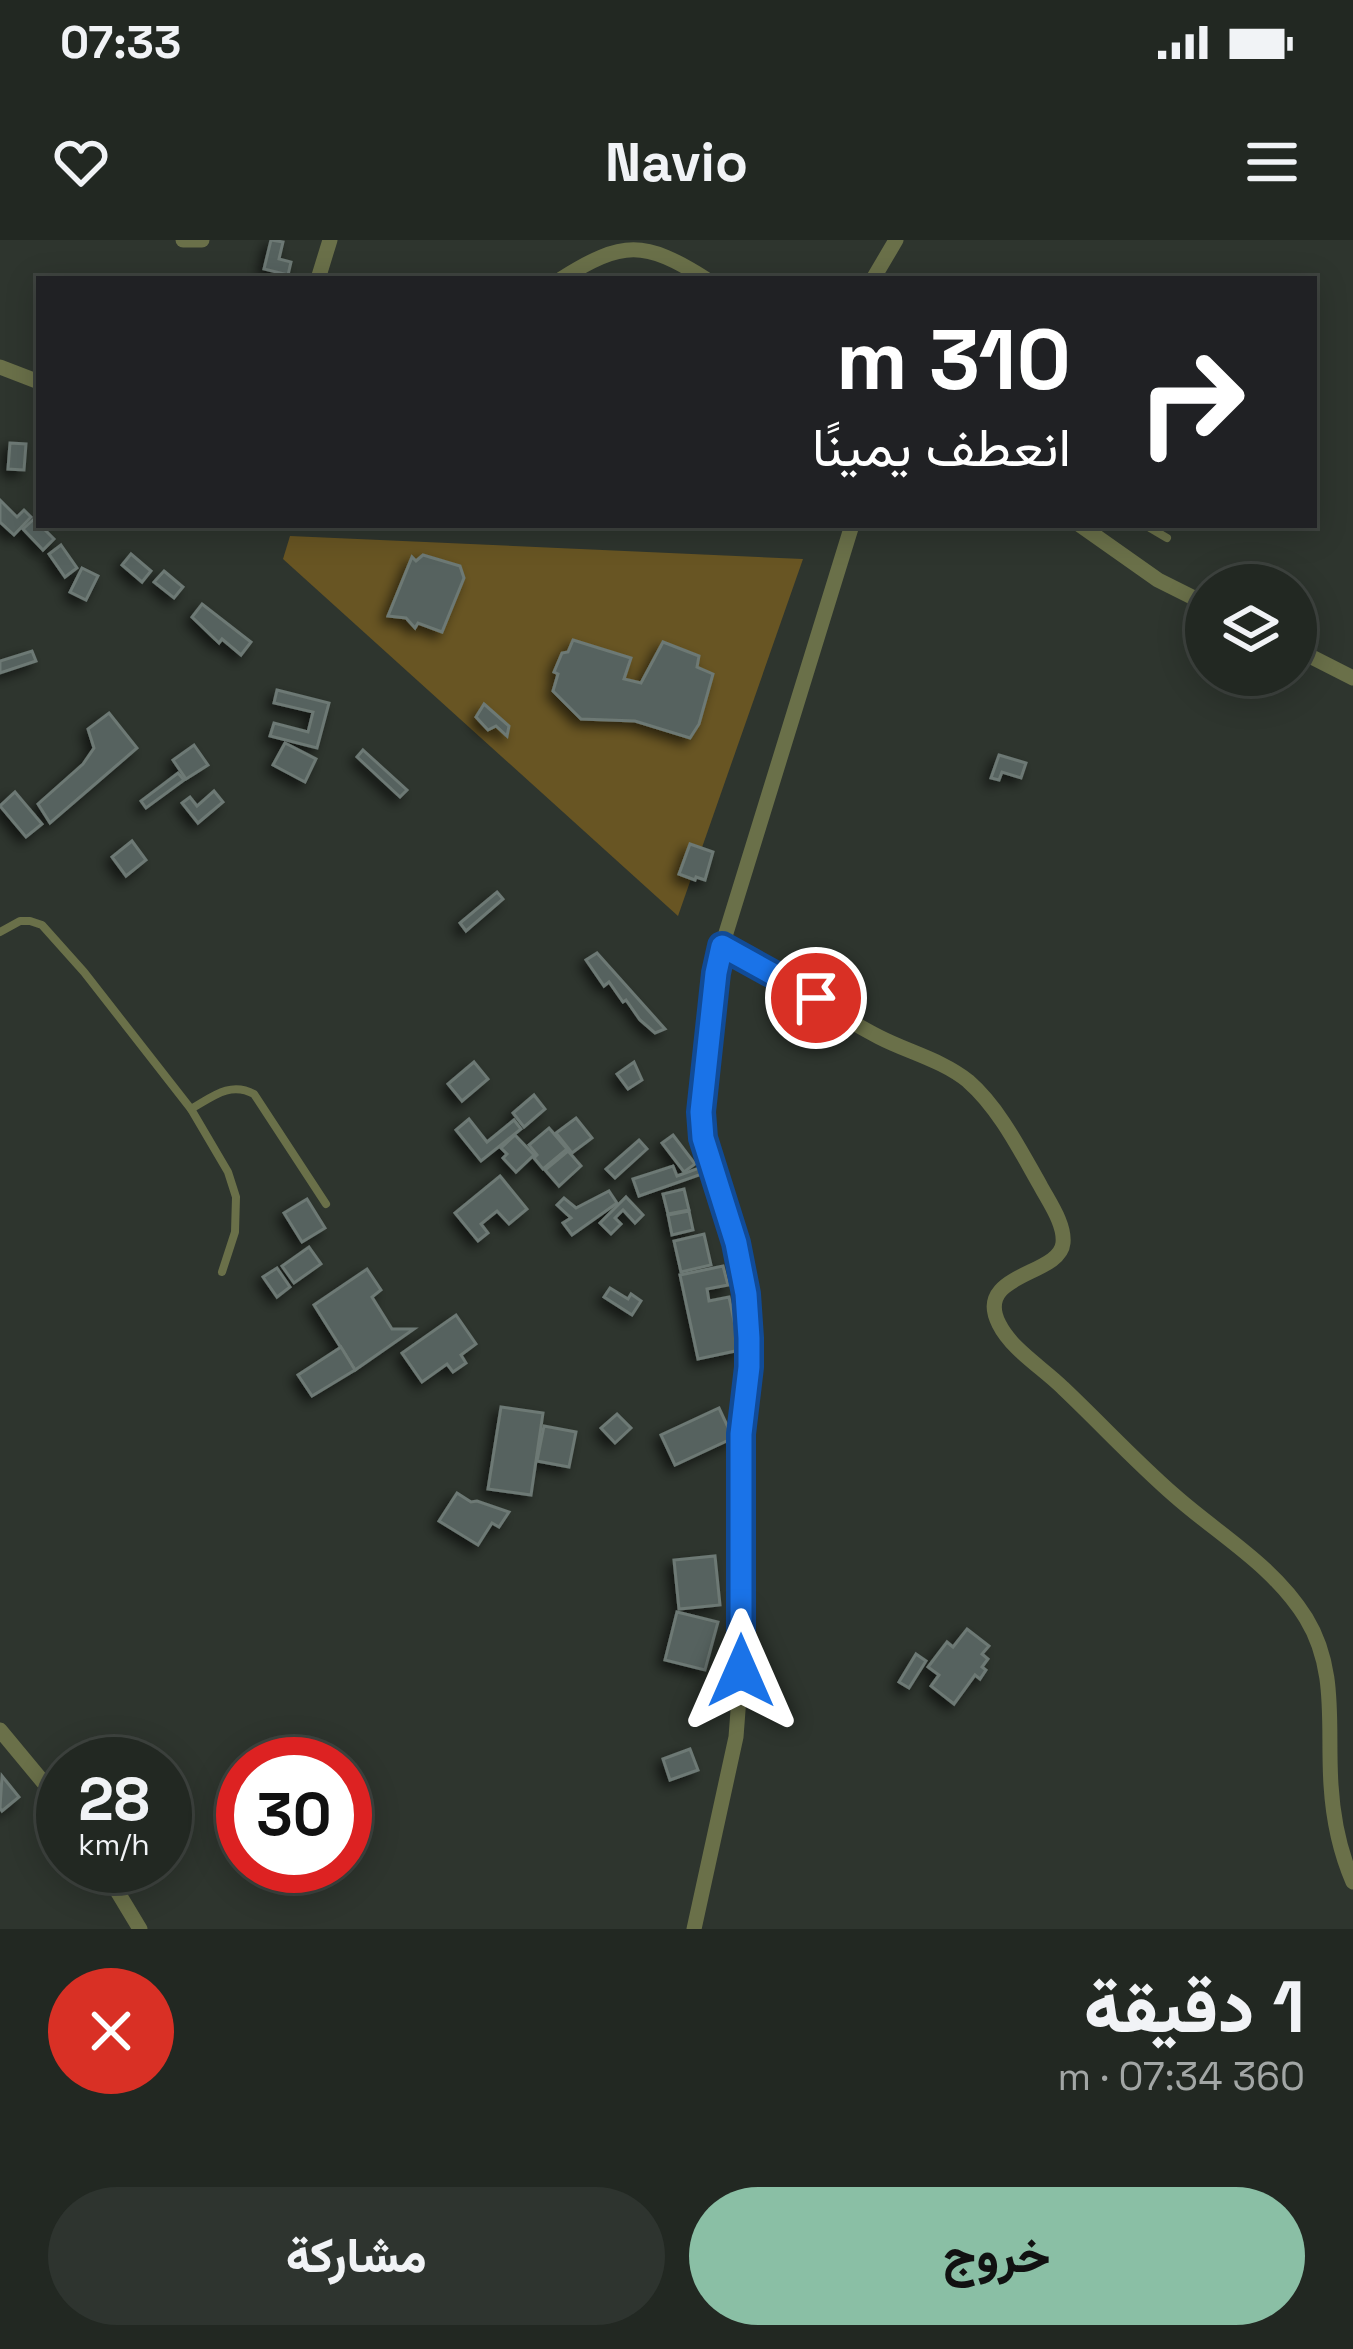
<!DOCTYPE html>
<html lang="ar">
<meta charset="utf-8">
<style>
body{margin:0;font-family:"Space Grotesk",Vazirmatn,sans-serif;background:#2e342f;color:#f1f3f6;direction:rtl;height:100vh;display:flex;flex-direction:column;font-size:45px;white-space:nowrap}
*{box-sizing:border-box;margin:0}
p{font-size:39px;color:#a2a6a5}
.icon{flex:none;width:66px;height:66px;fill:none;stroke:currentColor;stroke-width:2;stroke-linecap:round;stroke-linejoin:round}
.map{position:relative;height:1689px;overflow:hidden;direction:ltr}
.panel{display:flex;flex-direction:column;background:#222822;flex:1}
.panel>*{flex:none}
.top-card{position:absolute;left:36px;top:36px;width:1281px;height:252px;border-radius:0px;box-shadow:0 6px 30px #0003,0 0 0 3px #3f4440;direction:rtl;background:#202124;color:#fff;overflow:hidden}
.buttons{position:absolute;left:1185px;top:324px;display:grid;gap:24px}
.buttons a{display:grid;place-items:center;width:132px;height:132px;border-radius:50%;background:#222822;box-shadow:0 6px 30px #0003,0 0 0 3px #3f4440;font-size:60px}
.speed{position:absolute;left:36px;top:1497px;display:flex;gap:24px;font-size:60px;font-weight:700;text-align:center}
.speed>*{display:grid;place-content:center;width:156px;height:156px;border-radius:50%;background:#222822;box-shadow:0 6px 30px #0003,0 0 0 3px #3f4440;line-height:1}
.speed small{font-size:30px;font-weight:400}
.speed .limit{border:18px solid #d22;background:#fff;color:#111}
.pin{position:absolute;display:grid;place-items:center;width:102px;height:102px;color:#fff;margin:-51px;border:6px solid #fff;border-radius:50%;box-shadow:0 3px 12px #0007}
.me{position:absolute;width:132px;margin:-66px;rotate:0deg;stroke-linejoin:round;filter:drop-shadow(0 0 9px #0008)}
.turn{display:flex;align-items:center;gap:42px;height:252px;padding:0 48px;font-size:54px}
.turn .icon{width:156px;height:156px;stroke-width:2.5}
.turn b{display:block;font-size:84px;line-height:102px}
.round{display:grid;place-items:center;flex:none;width:126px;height:126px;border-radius:63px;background:#2e342f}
.summary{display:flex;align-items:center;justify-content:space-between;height:204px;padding:0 48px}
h1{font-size:72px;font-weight:800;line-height:90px}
.primary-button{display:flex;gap:24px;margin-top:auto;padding:24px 48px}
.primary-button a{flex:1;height:138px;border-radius:72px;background:#8abfa5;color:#111;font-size:48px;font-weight:800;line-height:138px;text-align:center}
.primary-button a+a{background:#2e342f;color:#f1f3f6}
.status{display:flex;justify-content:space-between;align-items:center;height:84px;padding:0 60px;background:#222822;direction:ltr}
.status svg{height:33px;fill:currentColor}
header{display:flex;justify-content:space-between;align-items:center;height:156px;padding:0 48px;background:#222822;font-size:54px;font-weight:800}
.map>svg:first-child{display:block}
.green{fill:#685523}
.building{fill:#57625e;stroke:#6d7974;stroke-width:3;filter:url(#shadow)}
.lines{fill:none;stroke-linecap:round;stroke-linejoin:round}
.lane{stroke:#6a7049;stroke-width:8}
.street{stroke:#6a7049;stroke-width:15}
.route-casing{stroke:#114b97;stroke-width:30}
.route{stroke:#1a73e8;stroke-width:21}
</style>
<div class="status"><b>07:33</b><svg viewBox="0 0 49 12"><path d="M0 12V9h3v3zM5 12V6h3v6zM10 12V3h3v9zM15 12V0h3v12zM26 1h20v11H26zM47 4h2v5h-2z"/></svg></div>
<header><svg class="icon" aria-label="menu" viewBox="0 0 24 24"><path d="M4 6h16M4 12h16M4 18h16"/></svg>Navio<svg class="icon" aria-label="heart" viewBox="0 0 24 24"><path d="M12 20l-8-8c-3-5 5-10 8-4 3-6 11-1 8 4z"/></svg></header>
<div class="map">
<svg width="1353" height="1689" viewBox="0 0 1353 1689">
<defs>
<filter id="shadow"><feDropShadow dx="-5.5" dy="5.5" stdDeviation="6" flood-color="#0009"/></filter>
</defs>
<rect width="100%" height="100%" fill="#2e352e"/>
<polygon class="green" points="290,296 803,319 678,676 283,319"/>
<g class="building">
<polygon points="271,0 283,2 279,19 291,22 288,35 264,29"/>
<polygon points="10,203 26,204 24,230 8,229"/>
<polygon points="0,260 17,277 24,270 31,277 14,295 0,282"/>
<polygon points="34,279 54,299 43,310 23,289"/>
<polygon points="61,305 77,328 65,337 49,314"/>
<polygon points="131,314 151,331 142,342 122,325"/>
<polygon points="423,315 460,326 464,338 442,392 418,383 415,388 406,378 388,376 412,317 416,321"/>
<polygon points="82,328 98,336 86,360 70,352"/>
<polygon points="164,331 183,347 174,358 154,342"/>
<polygon points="202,364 251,402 241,415 222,399 219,403 192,377"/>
<polygon points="573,400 631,418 624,439 641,443 663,402 699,416 697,427 713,434 699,484 690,498 635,481 581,479 553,451 558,434 554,432 562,413 568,412"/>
<polygon points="32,411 36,421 0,433 0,421"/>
<polygon points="277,450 329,463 317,508 270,496 274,483 308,492 313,472 274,463"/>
<polygon points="484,464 509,486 507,496 496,486 488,490 476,477"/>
<polygon points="109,473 137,508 50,583 38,564 83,524 94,508 88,489"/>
<polygon points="285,503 316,519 305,542 273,525"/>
<polygon points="194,505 208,525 186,539 173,520"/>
<polygon points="363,510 407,550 400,557 357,517"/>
<polygon points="999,515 1026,523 1021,538 1002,532 999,540 991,538"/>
<polygon points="178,533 184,540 146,568 141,561"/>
<polygon points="214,551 223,562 198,583 182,563 190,557 197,566"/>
<polygon points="15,552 42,584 26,597 0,566"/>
<polygon points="132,601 146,620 126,636 112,617"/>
<polygon points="690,604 713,612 705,640 696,637 695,640 679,634"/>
<polygon points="497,652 503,659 466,691 460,683"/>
<polygon points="597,713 665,789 655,793 640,780 626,760 623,762 609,742 604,746 586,720"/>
<polygon points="474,822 488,839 462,861 448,844"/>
<polygon points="634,822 642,840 628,849 617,834"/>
<polygon points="534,855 545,869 524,887 513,873"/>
<polygon points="576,878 592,898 572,913 556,893"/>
<polygon points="469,879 487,902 514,880 521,889 481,921 456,890"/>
<polygon points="549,888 567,909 543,929 534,918 537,915 529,905"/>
<polygon points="515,895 534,915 516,932 503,918 507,914 501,908"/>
<polygon points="673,895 695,924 684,932 662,903"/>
<polygon points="639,900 647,909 615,938 606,929"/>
<polygon points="568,911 581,926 559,946 545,930"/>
<polygon points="673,926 677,936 699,928 702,934 639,956 633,939"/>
<polygon points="500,936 527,969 509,984 497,971 481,984 488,993 478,1001 455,973"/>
<polygon points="684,949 689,970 668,974 663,954"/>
<polygon points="609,951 617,963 572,995 563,983 571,978 557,965 564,958 576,968"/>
<polygon points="626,957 643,975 635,983 623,970 615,978 621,984 611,994 600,983"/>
<polygon points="307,959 325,988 302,1002 284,973"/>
<polygon points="689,971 693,990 672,995 668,975"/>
<polygon points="704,994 711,1025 681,1032 674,1001"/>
<polygon points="309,1007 321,1024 294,1043 282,1026"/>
<polygon points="723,1026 728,1045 707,1049 709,1061 729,1057 740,1110 698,1119 680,1035"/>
<polygon points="277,1028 290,1047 277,1057 263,1037"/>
<polygon points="367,1029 381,1050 372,1057 392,1089 414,1089 355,1130 314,1065"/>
<polygon points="610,1048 628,1059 631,1054 641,1061 632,1075 604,1057"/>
<polygon points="456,1075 476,1104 461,1115 466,1123 453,1132 447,1124 422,1142 402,1113"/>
<polygon points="341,1107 355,1130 312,1156 298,1135"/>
<polygon points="501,1167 543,1173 531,1255 488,1249"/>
<polygon points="719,1168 733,1198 675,1225 661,1195"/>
<polygon points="617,1174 631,1188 615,1203 601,1188"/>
<polygon points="544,1186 576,1192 569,1227 537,1221"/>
<polygon points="457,1253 471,1262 477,1261 509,1272 499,1287 492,1283 478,1305 439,1281"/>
<polygon points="715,1316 720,1365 679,1369 674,1320"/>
<polygon points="677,1372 718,1382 705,1430 665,1420"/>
<polygon points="967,1389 989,1406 982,1414 988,1419 982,1427 986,1430 980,1439 975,1435 954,1464 931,1446 939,1435 928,1427 947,1402 953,1407"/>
<polygon points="916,1414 926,1421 909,1448 899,1442"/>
<polygon points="690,1509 698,1530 670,1540 663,1519"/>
<polygon points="2,1536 19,1557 2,1571 0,1568"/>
</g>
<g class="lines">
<g class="lane">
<polyline points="1145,285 1167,298"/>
<polyline points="0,692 20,681 30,681 42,685 84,732 191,869 228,932 236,957 235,992 222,1032"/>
<path d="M191,869C212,857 230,841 254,854L326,964"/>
</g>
<g class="street">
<polyline points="183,0 202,0"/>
<polyline points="318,39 330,0"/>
<path d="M561,39C623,0 644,0 706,39"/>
<polyline points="873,39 896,0"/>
<polyline points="0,127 39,142"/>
<polyline points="1080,285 1158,340 1206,364"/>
<polyline points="1296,409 1353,438"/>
<path d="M722,706C776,733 825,769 879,797C908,812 942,820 968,841C999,868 1020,910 1040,945C1049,962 1065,984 1063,1003C1060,1036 973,1033 999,1084C1012,1110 1043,1128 1063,1148C1100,1183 1135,1221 1174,1255C1219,1295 1273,1325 1306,1378C1338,1430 1327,1487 1331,1545C1333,1578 1340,1612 1353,1642"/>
<polyline points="0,1490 63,1566"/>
<polyline points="102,1626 140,1689"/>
<polyline points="694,1689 736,1497 741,1431 741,1194 749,1127 749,1098 746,1055 736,1002 703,899 701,872 715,733 722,706 852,285"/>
</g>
</g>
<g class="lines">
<g class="route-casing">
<polyline id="route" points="741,1431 741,1194 749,1127 749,1098 746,1054 736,1003 703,898 701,872 716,733 722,706 816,758"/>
</g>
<use href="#route" class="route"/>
</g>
</svg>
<div class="buttons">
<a><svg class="icon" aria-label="layers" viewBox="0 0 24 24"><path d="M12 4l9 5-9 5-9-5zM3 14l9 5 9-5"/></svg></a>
</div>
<div class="speed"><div>28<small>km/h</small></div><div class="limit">30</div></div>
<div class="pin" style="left:816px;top:758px;background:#d93025"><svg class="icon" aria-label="arrive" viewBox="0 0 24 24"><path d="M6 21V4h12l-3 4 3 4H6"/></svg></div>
<svg class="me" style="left:741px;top:1431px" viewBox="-20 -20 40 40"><path d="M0-17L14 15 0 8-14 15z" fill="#1a73e8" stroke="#fff" stroke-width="4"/></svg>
<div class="top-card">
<div class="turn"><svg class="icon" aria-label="right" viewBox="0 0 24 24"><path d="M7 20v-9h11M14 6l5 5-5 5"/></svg><div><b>310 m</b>انعطف يمينًا</div></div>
</div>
</div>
<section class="panel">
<div class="summary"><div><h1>1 دقيقة</h1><p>360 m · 07:34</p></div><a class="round" style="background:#d93025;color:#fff"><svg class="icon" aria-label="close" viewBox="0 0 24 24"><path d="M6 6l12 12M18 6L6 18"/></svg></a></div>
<div class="primary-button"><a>خروج</a><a>مشاركة</a></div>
</section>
